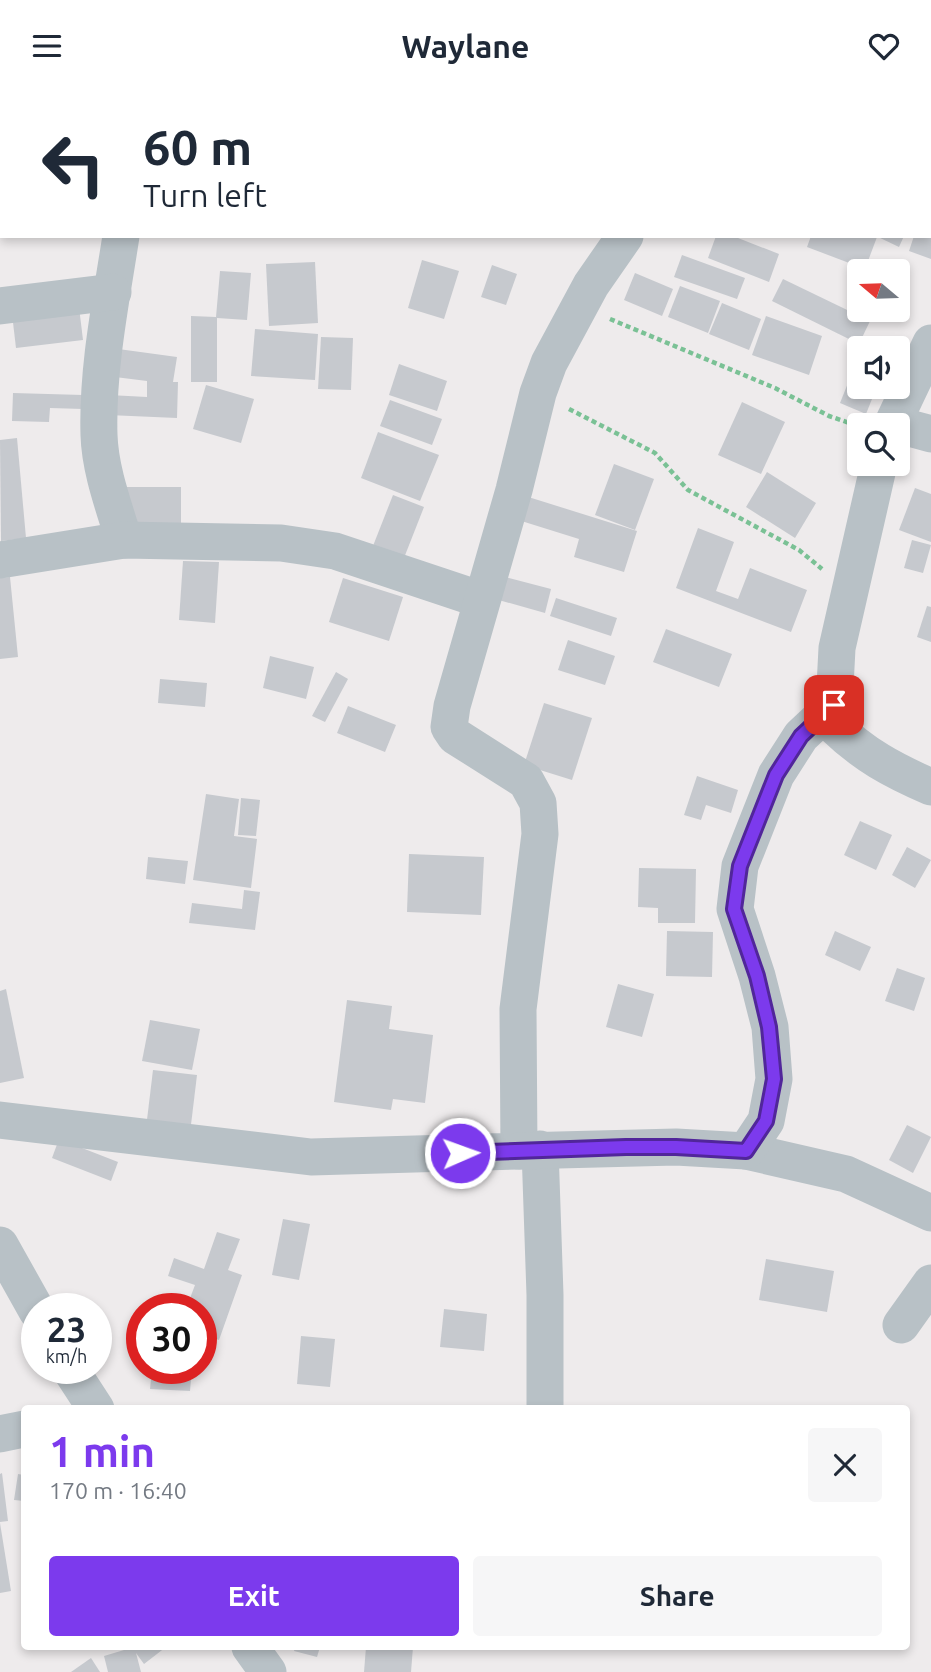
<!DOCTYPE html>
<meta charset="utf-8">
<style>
body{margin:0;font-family:Ubuntu,sans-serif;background:#f6f6f7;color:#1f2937;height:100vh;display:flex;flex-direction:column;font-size:26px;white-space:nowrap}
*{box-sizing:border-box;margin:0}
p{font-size:23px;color:#747a83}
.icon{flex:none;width:38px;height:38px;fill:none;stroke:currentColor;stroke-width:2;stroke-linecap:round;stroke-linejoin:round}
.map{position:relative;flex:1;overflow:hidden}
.details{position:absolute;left:21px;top:1314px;width:889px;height:245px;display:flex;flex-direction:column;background:#fff;border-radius:7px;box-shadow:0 4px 10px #0003}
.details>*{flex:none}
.banner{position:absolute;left:0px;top:0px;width:931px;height:147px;box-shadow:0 4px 10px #0003;background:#fff;color:#1f2937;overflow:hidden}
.needle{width:46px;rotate:289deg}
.fabs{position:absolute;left:847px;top:168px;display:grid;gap:14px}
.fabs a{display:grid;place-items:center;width:63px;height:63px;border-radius:7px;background:#fff;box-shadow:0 4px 10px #0003;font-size:35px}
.speed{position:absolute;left:21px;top:1202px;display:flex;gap:14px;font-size:35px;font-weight:700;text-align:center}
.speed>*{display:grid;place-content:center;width:91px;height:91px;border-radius:50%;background:#fff;box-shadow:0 4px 10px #0003;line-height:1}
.speed small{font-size:18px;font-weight:400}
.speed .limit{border:10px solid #d22;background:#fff;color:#111}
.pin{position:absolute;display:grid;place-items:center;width:60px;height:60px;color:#fff;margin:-30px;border-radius:14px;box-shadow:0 4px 10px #0006}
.me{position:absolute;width:77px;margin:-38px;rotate:88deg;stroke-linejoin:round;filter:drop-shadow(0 0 5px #0008)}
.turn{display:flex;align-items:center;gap:24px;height:147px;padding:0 28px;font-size:32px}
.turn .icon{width:91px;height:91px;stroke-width:2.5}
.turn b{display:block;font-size:49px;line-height:60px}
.round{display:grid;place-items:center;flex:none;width:74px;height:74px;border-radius:7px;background:#f6f6f7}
.summary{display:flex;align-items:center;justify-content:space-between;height:119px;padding:0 28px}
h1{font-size:42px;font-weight:600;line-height:52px;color:#7c3aed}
.action{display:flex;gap:14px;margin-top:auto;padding:14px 28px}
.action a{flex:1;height:80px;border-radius:7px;background:#7c3aed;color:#fff;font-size:28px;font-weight:600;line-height:80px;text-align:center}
.action a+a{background:#f6f6f7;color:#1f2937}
header{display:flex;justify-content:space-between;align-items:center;height:91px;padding:0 28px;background:#fff;font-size:32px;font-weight:600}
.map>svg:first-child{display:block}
.building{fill:#c6c9ce}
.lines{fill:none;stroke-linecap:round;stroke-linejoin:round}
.path{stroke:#7ac195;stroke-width:4.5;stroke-dasharray:5 3.5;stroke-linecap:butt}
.minor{stroke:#b8c1c6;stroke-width:37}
.route-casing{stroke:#51269a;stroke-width:18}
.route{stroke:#7c3aed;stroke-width:12}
</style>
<header><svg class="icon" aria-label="menu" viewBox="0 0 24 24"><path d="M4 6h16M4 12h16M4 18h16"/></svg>Waylane<svg class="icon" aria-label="heart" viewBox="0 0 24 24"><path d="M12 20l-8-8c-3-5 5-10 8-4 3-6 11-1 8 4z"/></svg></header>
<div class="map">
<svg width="931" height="1581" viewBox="0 0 931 1581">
<rect width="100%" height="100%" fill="#eeebec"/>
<g class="building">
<polygon points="716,145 733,145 779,163 769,191 708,167"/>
<polygon points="811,145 875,145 877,146 865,178 807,156"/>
<polygon points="876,145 904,145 899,156"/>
<polygon points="914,145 931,145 931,168 909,160"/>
<polygon points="682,164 745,187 737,208 674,186"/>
<polygon points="422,169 459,180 444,228 408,217"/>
<polygon points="315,171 318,232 269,235 266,173"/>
<polygon points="492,174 517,183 506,214 481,206"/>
<polygon points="220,180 251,182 247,229 217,227 217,291 191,291 191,225 216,226"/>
<polygon points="635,182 673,198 662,225 624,209"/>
<polygon points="783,188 870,230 859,253 772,210"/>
<polygon points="680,195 720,210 708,242 668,226"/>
<polygon points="722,212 761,228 749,259 709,243"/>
<polygon points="79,216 83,249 16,257 12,223"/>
<polygon points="766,225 822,245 809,284 752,264"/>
<polygon points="255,238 318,243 315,289 251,285"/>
<polygon points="321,246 353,247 351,299 318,298"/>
<polygon points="111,257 177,266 173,291 178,291 177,327 108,324 109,304 147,306 147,290 107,285"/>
<polygon points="399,273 447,290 437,320 389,304"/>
<polygon points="848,292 874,303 866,323 840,312"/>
<polygon points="206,294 254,308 241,352 193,338"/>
<polygon points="13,302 83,304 83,318 50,317 49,331 12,330"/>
<polygon points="390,309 442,328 432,354 380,335"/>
<polygon points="742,311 785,331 761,383 718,364"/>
<polygon points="378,341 439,364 420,410 361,387"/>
<polygon points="17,347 26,447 1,450 0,349"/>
<polygon points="614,373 654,388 635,439 595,424"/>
<polygon points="767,381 816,412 795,447 746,416"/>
<polygon points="116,396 181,396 181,436 115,436"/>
<polygon points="915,397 931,403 931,451 899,439"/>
<polygon points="393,404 424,416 402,472 371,460"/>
<polygon points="522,404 637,440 624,481 574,466 579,448 515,428"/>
<polygon points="698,437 734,451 716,500 738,508 750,477 807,499 791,541 676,497"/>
<polygon points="912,449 931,454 923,482 904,477"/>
<polygon points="183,470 219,471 215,532 179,529"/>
<polygon points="494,483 551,498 545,522 488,506"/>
<polygon points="10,486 18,566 0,568 0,487"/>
<polygon points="343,487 403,506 389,550 329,531"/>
<polygon points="556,507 617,527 611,545 550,525"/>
<polygon points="927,515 931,516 931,551 917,546"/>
<polygon points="666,538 732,563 719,596 653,571"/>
<polygon points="568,549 615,565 605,594 558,579"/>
<polygon points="270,565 314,576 306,608 263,597"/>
<polygon points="336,581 348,588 325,631 312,625"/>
<polygon points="160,588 207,592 205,616 158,612"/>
<polygon points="544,612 592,627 572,689 524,674"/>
<polygon points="348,615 396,634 385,661 337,642"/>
<polygon points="697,685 738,699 731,722 706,714 701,729 684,724"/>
<polygon points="206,703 239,708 234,745 257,748 251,797 193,789"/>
<polygon points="241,707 260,709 256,745 238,744"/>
<polygon points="860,730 892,744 876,779 844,764"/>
<polygon points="907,756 931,769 915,797 892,784"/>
<polygon points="409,763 484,766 481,824 407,821"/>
<polygon points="148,766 188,770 185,793 146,788"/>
<polygon points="639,777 696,778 695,832 658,832 658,817 638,816"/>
<polygon points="244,799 260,801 255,839 189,832 192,812 242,818"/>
<polygon points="667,840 713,841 712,886 666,885"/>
<polygon points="835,840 871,856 860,880 825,864"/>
<polygon points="897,877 925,887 914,920 885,910"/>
<polygon points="618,893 654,903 642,946 606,936"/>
<polygon points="6,898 24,987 0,992 0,900"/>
<polygon points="347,909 392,915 389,938 433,944 425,1012 393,1008 391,1019 334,1011"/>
<polygon points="150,929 200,938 192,979 142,970"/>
<polygon points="153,979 197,984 190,1042 146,1037"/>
<polygon points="907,1034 931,1046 913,1082 889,1069"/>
<polygon points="59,1048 118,1071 111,1090 52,1067"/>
<polygon points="283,1128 310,1133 299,1189 272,1184"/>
<polygon points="217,1141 240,1148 228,1179 242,1184 219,1249 201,1243 201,1218 186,1218 195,1194 168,1185 174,1167 204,1178"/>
<polygon points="766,1168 834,1180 827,1221 759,1209"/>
<polygon points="444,1218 487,1223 484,1260 440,1256"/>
<polygon points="301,1245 335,1248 330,1296 297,1293"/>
<polygon points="152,1278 192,1278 190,1300 150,1298"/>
<polygon points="2,1382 8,1430 0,1431 0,1383"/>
<polygon points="18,1383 24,1384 24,1410 14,1409"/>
<polygon points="0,1432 11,1500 0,1502"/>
<polygon points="134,1556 166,1556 144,1573 136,1562 141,1581 108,1581 104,1565"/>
<polygon points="295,1556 320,1556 317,1566 294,1560"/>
<polygon points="366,1556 413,1556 411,1581 364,1581"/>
<polygon points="91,1567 100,1581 71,1581"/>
</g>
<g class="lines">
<g class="path">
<polyline points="610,228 775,297 829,325 858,335"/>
<polyline points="569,318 655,362 688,399 799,459 822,478"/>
</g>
<g class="minor">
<polyline points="141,2 141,0"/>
<polyline points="724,2 725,0"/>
<path d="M121,145C111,210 97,278 99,344C100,379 114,416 124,449"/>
<polyline points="0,215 113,201"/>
<polyline points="892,334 931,252"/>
<polyline points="898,334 931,343"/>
<path d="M879,373L837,557L833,634C864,664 892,679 931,696"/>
<polyline points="0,469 124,449 281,452 335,460 482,509"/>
<polyline points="0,1029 311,1066 519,1060 518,918 540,743 538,712 526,690 455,645 449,636 452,615 514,399 538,302 549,272 591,194 625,145"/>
<polyline points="540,1058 545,1204 545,1318"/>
<polyline points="519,1060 676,1056 746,1060 846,1083 931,1122"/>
<polyline points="746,1060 766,1030 774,988 770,936 757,885 735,818 740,775 776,684 801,645 834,614"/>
<polyline points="0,1154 37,1220"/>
<polyline points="901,1234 931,1192"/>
<polyline points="70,1278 96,1318"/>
<polyline points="0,1343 24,1338"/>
<polyline points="250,1556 268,1581"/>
</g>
</g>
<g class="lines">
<g class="route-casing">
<polyline id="route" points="460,1062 626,1056 676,1056 746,1060 766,1030 774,988 769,936 757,885 734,818 740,775 776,684 801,645 834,614"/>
</g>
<use href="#route" class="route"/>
</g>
</svg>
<div class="fabs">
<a><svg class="needle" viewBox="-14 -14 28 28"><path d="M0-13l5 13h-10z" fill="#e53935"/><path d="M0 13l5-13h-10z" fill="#747a83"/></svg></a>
<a><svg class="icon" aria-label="sound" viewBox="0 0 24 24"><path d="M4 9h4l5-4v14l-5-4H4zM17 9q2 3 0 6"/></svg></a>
<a><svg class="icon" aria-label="search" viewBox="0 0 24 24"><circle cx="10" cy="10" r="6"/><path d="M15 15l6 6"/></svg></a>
</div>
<div class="speed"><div>23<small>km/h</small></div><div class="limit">30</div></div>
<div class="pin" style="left:834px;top:614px;background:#d93025"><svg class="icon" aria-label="arrive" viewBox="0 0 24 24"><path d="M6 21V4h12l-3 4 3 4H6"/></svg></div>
<svg class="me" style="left:460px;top:1062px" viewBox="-20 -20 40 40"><circle r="17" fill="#7c3aed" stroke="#fff" stroke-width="3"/><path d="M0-11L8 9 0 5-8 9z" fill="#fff"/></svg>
<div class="banner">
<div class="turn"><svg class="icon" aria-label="left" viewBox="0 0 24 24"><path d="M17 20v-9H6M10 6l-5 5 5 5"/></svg><div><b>60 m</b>Turn left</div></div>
</div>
<section class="details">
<div class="summary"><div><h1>1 min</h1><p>170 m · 16:40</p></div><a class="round"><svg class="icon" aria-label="close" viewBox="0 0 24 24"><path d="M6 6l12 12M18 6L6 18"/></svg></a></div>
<div class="action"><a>Exit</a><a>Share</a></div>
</section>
</div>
